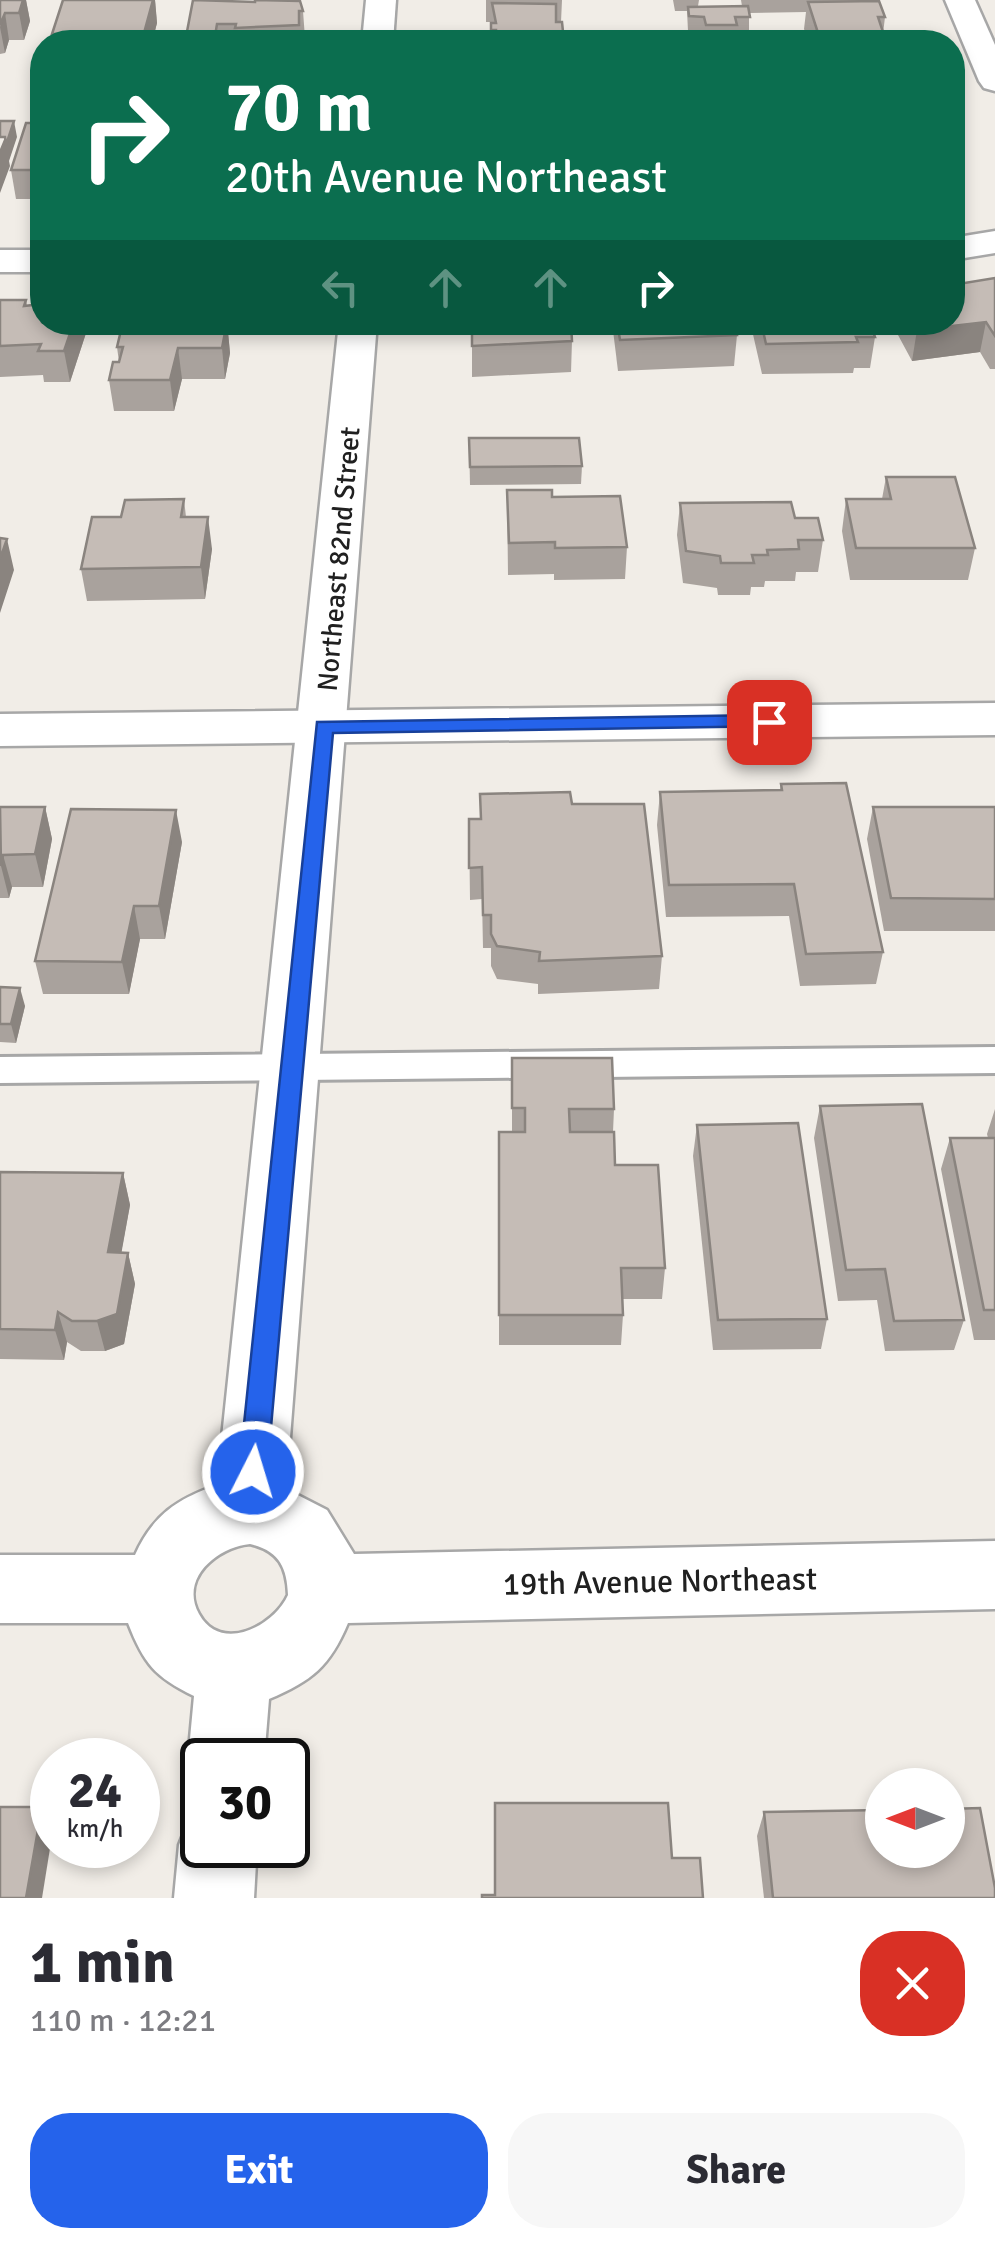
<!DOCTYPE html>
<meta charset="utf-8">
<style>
body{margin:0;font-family:Signika,sans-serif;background:#f7f7f7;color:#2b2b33;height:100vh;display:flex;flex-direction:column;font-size:38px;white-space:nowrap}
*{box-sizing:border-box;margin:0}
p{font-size:32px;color:#7c7c81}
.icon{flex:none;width:55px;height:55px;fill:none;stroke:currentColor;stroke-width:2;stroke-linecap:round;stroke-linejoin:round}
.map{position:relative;height:1898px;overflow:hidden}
.panel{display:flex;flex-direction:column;background:#fff;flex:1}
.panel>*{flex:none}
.top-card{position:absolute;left:30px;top:30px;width:935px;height:305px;border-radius:40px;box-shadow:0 5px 15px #0003;background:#0b6e4f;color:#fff;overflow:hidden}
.needle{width:65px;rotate:270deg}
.fabs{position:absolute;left:865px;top:1768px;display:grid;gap:20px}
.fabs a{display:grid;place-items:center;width:100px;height:100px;border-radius:50%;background:#fff;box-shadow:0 5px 15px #0003;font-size:50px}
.speed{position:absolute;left:30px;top:1738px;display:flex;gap:20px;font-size:50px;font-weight:700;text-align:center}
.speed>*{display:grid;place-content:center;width:130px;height:130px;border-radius:50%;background:#fff;box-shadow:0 5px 15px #0003;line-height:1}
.speed small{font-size:25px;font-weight:400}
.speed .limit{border:5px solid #111;border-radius:15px;background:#fff;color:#111}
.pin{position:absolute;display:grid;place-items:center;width:85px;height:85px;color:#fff;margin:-42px;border-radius:20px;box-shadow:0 5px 15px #0006}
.me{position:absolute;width:110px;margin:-55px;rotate:5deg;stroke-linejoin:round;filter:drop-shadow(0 0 8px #0008)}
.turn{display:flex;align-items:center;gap:35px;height:210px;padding:0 30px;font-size:45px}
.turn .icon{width:130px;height:130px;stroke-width:2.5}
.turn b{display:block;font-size:70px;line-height:85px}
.lanes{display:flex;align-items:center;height:95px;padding:0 30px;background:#0003;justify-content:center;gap:50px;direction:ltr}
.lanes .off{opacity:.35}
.round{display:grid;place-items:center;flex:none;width:105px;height:105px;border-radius:40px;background:#f7f7f7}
.summary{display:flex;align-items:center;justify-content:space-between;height:170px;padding:0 30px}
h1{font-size:60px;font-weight:700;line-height:75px}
.cta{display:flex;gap:20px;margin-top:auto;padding:20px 30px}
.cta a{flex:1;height:115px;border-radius:40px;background:#2563eb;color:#fff;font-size:40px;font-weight:700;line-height:115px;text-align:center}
.cta a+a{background:#f7f7f7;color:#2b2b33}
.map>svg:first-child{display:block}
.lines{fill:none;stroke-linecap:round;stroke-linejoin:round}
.service-casing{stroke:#a7a7a7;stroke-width:6}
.minor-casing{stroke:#a7a7a7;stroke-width:5}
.tertiary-casing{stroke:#a7a7a7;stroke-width:5}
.service{fill:#fff;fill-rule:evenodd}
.minor{fill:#fff;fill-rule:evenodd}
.tertiary{fill:#fff;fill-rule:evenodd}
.wall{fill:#a9a29d}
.shaded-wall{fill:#8a847f}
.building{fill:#c5bcb6;stroke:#8a847f;stroke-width:2.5}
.route{fill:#2563eb;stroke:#184099;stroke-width:2.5}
.labels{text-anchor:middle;stroke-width:9;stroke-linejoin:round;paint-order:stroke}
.street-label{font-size:28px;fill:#202020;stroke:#fff}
.near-street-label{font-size:32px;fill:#202020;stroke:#fff}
</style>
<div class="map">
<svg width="995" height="1898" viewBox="0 0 995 1898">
<rect width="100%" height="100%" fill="#f1ede7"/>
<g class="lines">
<g class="service-casing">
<polygon id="service" points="995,1047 995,1073 0,1083 0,1057"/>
</g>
<g class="minor-casing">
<g id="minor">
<polygon points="366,0 396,0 393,42 362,42"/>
<polygon points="945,0 975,0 995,45 995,91 984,88 979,81"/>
<polygon points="995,231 995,253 952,260 952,238"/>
<rect x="0" y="250" width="42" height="22"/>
<path d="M339,322H377L286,1489L327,1510L354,1554L995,1541V1609L348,1623C330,1666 312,1681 269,1699L264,1760H202V1788L188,1760L194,1696C155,1677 144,1664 128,1623H0V1555H135C153,1515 177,1499 217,1485ZM250,1544C279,1551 287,1567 288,1595C274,1626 221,1654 199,1614C179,1578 218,1547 250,1544Z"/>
<polygon points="202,1812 202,1845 257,1845 254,1898 174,1898 179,1845 190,1817"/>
</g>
</g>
<g class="tertiary-casing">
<polygon id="tertiary" points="995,703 995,735 0,746 0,714"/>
</g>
<use href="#service" class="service"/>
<use href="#minor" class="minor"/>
<use href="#tertiary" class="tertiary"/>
</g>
<g class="wall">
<polygon points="0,0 26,0 30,21 24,40 9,40 5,53 0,54"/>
<polygon points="63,0 155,0 157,23 152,42 53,42 52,34"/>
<polygon points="486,0 562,0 561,22 562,22 564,42 491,42 492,22 486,22"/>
<polygon points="673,0 699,0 698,6 742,6 741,0 866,0 885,17 882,42 809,42 804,29 806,12 749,13 749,32 736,32 736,40 704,41 703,32 688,31 687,11 675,11"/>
<polygon points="255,2 276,2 303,11 305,38 301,38 301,42 185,42"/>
<polygon points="42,123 42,199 16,199 11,170"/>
<polygon points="995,278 995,369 990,369 980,352 912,361 891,322 952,322"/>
<polygon points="0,300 26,300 27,305 86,333 70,382 44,382 43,375 0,377"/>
<polygon points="227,322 230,353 225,379 182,379 174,411 114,411 109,380 119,362 117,347"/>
<polygon points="472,322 572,341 571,372 472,377"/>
<polygon points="612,322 734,322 737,335 734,366 618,371"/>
<polygon points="753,322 870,322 875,337 870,368 854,368 853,373 762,374 752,330"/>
<polygon points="469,438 582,466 581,484 470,485"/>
<polygon points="886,477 975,548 968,580 850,580 842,531 846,499 882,499"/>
<polygon points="507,490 552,497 627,547 625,579 554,580 554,574 508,575"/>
<polygon points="184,499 186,517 212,549 205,599 87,601 81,569 121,517"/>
<polygon points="680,503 795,518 823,540 818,572 796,572 795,581 765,581 764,587 751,587 750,595 718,595 717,588 683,583 677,535"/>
<polygon points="781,784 883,952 876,984 800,986 789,916 666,917 657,825 660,792 780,790"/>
<polygon points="480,794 572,804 662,956 659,989 538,994 538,984 497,979 491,966 491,948 483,948 482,899 470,900 469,819 480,819"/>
<polygon points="0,807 45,807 52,839 43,887 12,887 9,898 0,898"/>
<polygon points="873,807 995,807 995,931 884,931 867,839"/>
<polygon points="182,842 165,939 140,939 129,994 43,994 35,961"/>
<polygon points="0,987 25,1006 16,1043 0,1042"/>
<polygon points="512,1058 614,1109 613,1132 615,1165 665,1268 662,1299 622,1299 623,1315 621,1345 499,1345 499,1132 512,1132"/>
<polygon points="820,1106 964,1320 954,1350 885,1351 877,1300 838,1301 814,1138"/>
<polygon points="995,1109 995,1340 974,1340 941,1169 950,1138 988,1138 987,1134"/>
<polygon points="697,1125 827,1319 821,1349 713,1350 693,1156"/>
<polygon points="0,1172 123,1173 130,1205 121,1253 128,1253 135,1284 124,1344 105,1351 81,1351 67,1342 64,1360 0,1359"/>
<polygon points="764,1812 995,1898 764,1898 757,1836"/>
</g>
<g class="shaded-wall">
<polygon points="23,0 26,0 30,21 24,40 19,13"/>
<polygon points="153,0 155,0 157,23 152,42 145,42 144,33"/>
<polygon points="5,13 9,40 5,53 0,27"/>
<polygon points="14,121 17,137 9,161 10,166 0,193 0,149 5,137"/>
<polygon points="39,174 42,174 42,194"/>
<polygon points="74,322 85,322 86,333 70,382 64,351"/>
<polygon points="227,322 230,353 225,379 222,348"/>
<polygon points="986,322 980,352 912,361 917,330"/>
<polygon points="178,348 182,379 174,411 170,380"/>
<polygon points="208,517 212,549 205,599 201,567"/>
<polygon points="0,537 3,550 7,539 14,570 0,613"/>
<polygon points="45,807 52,839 43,887 35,854"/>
<polygon points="176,810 182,842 165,939 159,906"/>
<polygon points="3,855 12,887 9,898 1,866"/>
<polygon points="134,906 140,939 129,994 122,962"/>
<polygon points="20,988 25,1006 16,1043 11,1024"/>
<polygon points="123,1173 130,1205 116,1283 108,1252"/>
<polygon points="128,1253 135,1284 124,1344 105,1351 97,1321"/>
<polygon points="58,1312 67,1342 64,1360 55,1330"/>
<polygon points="42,1807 52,1829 52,1836 42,1898 26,1898"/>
</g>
<g class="building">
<polygon points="0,0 23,0 19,13 5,13 0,25"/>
<polygon points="63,0 153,0 144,33 52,34"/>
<polygon points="193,0 255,2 255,0 300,1 303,11 299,11 299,25 235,28 236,24 217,24 215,36 233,36 232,42 185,42"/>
<polygon points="879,1 885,17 878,17 883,32 860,32 862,36 818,33 808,2"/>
<polygon points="492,3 556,4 556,22 562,22 564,41 496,41 496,30 491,30 491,23 496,23"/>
<polygon points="748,6 750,17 735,17 737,25 706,25 704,17 689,16 688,7"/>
<polygon points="0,121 14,121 6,145 5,137 0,137"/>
<polygon points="26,123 42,123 42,174 39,174 41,170 11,170"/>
<polygon points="995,278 995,336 986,322 917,330 913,322 952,322 952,285"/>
<polygon points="0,300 26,300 24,306 42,304 42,322 74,322 64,351 38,351 41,344 0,346"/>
<polygon points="123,322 227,322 222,348 178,348 170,380 109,380 113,362 119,362 123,347 117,347"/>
<polygon points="472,322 571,322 572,341 472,346"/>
<polygon points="617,322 734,322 737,335 620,340"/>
<polygon points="761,322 870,322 875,337 856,337 858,342 766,344"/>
<polygon points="469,438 579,438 582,466 470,467"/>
<polygon points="886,477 955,477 975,548 856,548 846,499 891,499"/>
<polygon points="507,490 552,490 552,497 620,496 627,547 555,548 555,542 509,543"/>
<polygon points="184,499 181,517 208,517 201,567 81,569 92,517 121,517 125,500"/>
<polygon points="791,502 795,518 818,518 823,540 798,540 799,549 767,550 768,555 752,555 754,563 721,563 720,556 686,551 680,503"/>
<polygon points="0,538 7,539 0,559"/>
<polygon points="846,783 883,952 806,954 794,884 669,885 660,792 782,790 781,784"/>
<polygon points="570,792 572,804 644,804 662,956 539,961 540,952 497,946 491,934 491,915 483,915 482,867 469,868 469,819 481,819 480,794"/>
<polygon points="0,807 45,807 35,854 3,855 1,866"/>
<polygon points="873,807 995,807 995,899 891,898"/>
<polygon points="71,809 176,810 159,906 134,906 122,962 35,961"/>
<polygon points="0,987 20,988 11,1024 0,1024"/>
<polygon points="512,1058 612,1058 614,1109 569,1109 570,1132 614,1132 615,1165 658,1165 665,1268 621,1268 623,1315 499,1315 499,1132 525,1132 525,1108 512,1108"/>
<polygon points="922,1104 964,1320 894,1321 885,1269 846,1270 820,1106"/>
<polygon points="798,1123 827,1319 718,1320 697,1125"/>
<polygon points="950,1138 995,1138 995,1310 984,1310"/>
<polygon points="0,1172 123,1173 108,1252 128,1253 117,1314 97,1321 72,1321 58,1312 55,1330 0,1329"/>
<polygon points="495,1803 668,1803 672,1858 700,1858 703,1898 482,1898 482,1895 495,1895"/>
<polygon points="0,1807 42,1807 26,1898 0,1898"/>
<polygon points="980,1808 995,1888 995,1898 773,1898 764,1812 882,1810 882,1850 948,1850 948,1809"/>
</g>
<polygon class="route" points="769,715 776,717 776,726 333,733 267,1472 263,1481 253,1485 243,1481 239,1472 317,722"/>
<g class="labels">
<g class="street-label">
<text transform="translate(338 559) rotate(-85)" y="10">Northeast 82nd Street</text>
</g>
<g class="near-street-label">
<text transform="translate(660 1581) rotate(-1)" y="11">19th Avenue Northeast</text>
</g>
</g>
</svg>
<div class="fabs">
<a><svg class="needle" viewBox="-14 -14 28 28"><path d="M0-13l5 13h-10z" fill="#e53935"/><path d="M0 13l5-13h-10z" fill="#7c7c81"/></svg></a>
</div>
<div class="speed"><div>24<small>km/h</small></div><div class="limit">30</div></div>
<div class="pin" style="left:769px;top:722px;background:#d93025"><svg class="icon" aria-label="arrive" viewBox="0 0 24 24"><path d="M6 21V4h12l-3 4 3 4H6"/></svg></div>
<svg class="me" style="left:253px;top:1472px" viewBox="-20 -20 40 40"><circle r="17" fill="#2563eb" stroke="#fff" stroke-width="3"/><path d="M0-11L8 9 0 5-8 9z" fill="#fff"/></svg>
<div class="top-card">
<div class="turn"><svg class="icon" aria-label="right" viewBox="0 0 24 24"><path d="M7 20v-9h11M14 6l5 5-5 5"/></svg><div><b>70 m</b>20th Avenue Northeast</div></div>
<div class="lanes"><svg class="icon off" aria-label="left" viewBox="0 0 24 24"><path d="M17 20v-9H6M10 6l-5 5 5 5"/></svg><svg class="icon off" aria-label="ahead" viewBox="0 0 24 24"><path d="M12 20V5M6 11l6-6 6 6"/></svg><svg class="icon off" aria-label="ahead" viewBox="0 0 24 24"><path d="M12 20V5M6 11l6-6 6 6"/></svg><svg class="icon" aria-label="right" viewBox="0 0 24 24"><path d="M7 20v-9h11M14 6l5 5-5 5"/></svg></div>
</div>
</div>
<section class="panel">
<div class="summary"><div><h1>1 min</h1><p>110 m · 12:21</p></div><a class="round" style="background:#d93025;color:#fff"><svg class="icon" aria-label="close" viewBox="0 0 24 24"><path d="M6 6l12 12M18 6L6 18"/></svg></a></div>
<div class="cta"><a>Exit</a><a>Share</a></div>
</section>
